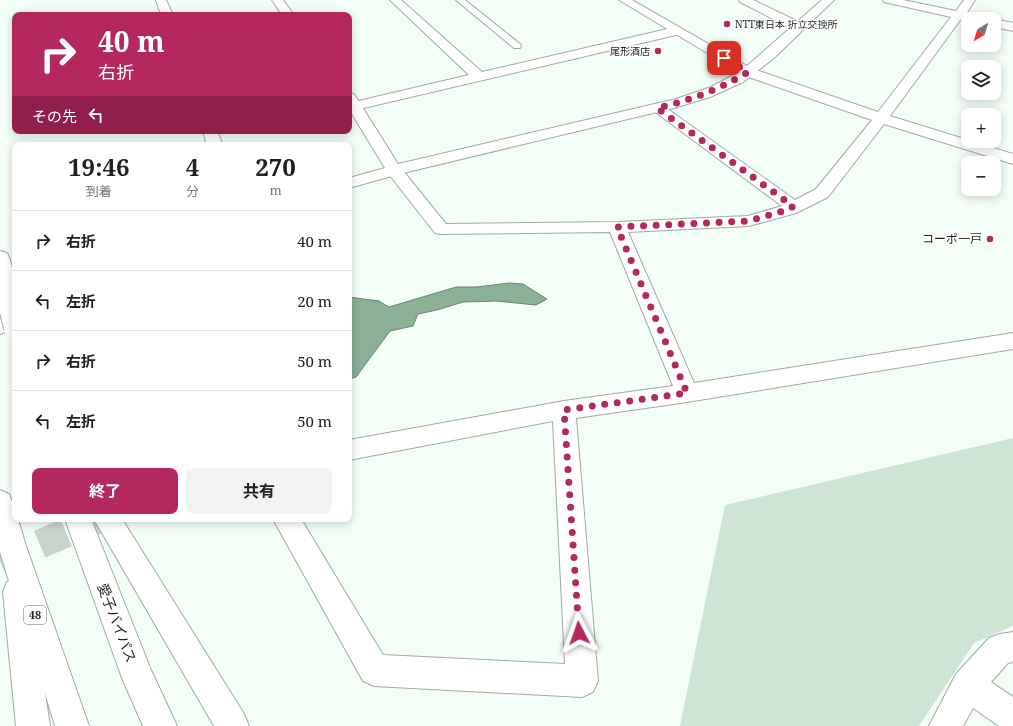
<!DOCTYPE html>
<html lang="ja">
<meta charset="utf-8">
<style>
body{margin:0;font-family:"Noto Serif","Noto Sans JP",serif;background:#f2f2f2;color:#202124;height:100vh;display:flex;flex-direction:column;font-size:15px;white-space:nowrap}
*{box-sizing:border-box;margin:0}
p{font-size:13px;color:#757577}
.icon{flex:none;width:22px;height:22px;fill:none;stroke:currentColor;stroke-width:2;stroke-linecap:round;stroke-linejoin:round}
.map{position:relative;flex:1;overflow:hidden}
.side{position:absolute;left:12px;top:142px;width:340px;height:380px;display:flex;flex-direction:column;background:#fff;border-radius:8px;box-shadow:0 2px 10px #0003}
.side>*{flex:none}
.banner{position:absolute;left:12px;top:12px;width:340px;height:122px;border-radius:8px;box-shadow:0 2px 10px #0003;background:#b5285c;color:#fff;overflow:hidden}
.needle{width:26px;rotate:218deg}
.fabs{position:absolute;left:961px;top:12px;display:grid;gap:8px}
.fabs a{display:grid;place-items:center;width:40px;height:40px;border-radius:8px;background:#fff;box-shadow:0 2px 10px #0003;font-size:20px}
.pin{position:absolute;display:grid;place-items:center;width:34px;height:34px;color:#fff;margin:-17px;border-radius:8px;box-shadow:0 2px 6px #0006}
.me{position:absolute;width:44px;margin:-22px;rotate:356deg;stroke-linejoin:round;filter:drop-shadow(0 0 3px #0008)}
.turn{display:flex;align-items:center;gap:14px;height:84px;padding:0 20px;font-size:18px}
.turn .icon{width:52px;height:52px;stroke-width:2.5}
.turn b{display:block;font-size:28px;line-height:34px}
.then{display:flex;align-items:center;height:38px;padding:0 20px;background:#0003;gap:8px;font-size:15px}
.eta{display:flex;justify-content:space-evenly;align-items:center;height:68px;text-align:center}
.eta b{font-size:24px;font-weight:700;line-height:28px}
.action{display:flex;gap:8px;margin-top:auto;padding:8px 20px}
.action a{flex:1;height:46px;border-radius:8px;background:#b5285c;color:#fff;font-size:16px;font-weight:700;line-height:46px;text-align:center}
.action a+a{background:#f2f2f2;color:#202124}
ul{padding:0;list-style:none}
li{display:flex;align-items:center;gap:12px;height:60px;padding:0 20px;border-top:1px solid #e0e0e0}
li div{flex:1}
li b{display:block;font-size:15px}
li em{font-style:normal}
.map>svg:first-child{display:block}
.green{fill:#cee4d4}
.water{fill:#8cb096;stroke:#6b8573}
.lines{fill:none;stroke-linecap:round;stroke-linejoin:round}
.street-tunnel{stroke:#c9d2cb;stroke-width:29;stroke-dasharray:29 14;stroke-linecap:butt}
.lane-casing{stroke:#a0aaa2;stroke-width:2}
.street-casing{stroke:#a0aaa2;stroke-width:2}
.secondary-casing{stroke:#a0aaa2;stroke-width:2}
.highway-casing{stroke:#a0aaa2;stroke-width:2}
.lane{fill:#fff;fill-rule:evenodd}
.street{fill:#fff;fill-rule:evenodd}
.secondary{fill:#fff;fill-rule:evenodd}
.highway{fill:#fff;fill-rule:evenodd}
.highway-bridge-casing{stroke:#a0aaa2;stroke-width:24;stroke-linecap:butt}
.highway-bridge{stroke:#fff;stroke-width:22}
.route{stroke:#b5285c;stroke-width:7;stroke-dasharray:0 12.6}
.poi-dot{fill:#b5285c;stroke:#fff;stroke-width:1.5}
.labels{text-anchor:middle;stroke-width:3;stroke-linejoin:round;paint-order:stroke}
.far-poi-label{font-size:10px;fill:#1f2220;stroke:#fff;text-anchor:start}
.shield{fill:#fff;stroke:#626463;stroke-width:1}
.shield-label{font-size:11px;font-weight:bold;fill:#1f2220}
.poi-label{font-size:12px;fill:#1f2220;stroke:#fff;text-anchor:end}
.near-street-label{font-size:14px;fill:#1f2220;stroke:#fff}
</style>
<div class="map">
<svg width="1013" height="726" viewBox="0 0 1013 726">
<rect width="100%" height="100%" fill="#f3fef6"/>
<polygon class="green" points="1013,438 1013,626 974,643 919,726 680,726 725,505"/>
<polygon class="water" points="509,283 523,284 547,299 536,305 496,301 463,302 437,310 418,314 413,326 390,331 356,377 349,379 349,297 379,301 389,307 456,287 477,287"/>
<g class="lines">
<polyline class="street-tunnel" points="0,561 99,519"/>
<g class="lane-casing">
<polygon id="lane" points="456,0 465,0 520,44 521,46 520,48 514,48"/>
</g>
<g class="street-casing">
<g id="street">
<polygon points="156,0 166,0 173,15 161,15"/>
<polygon points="390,0 401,0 482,72 676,27 680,28 682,31 680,34 676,35 355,110 350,109 350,103 469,75"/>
<polygon points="739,0 753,0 803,24 805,27 803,30 795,30 740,2"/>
<polygon points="883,0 903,0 956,11 964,0 975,0 966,14 979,17 981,19 968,19 968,21 961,19 890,116 1013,154 1013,164 884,124 828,197 796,213 749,226 628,232 694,383 1013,333 1013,349 687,402 576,418 598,681 593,692 582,697 374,686 363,681 273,519 301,519 383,655 565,664 553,421 349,460 349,440 564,401 673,386 610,232 441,234 435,233 388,173 386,170 388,167 394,165 400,167 446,224 617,222 748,216 782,206 650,108 652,105 657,104 662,105 795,200 816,189 872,120 743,75 741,72 743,69 753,69 878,112 951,17 884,2"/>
<polygon points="994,19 1013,23 1013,31 994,27"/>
<polygon points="203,131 217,131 223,145 207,145"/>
<polygon points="1013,632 1013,662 1008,663 991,682 1013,697 1013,726 999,726 973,708 963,726 929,726 956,674 989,638 1000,634"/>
</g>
</g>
<g class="secondary-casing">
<g id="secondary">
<polygon points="272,0 283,0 294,15 282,15"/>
<polygon points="619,0 632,0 747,66 822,0 834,0 774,58 743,82 710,97 674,108 399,174 349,188 349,178 385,168 349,109 349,93 354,94 398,164 676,99 711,87 739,72"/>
<polygon points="15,314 15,329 0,334 0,319"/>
</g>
</g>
<g class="highway-casing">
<g id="highway">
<path d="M0,251L7,253C11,260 18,287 13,295L6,297L0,295Z"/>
<polygon points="0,490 9,494 15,509 15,519 18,519 26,546 89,726 55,726 45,693 50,726 16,726 3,592 7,582 9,581 0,552"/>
<polygon points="65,519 91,519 151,670 177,726 143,726 122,678"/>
<polygon points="94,519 122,519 244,714 249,726 214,726"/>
</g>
</g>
<use href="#lane" class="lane"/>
<use href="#street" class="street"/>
<use href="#secondary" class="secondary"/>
<use href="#highway" class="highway"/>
<g class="highway-bridge-casing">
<polyline id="highway-bridge" points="6,290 15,328"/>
</g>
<use href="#highway-bridge" class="highway-bridge"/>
</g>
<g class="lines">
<path class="route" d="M579,633L564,410L687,393L617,227L749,221L790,209L793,206L657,108C691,100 718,90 748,72L724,58"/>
</g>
<g class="poi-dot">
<circle cx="727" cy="24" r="4"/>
<circle cx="658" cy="51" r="4"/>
<circle cx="990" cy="239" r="4"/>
</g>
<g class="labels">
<g class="far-poi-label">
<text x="735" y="28">NTT東日本 折立交換所</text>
<text x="650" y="55" text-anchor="end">尾形酒店</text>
</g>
<rect class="shield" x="24" y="606" width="22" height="18" rx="3"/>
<g class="shield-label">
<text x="35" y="619">48</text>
</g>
<g class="poi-label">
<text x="982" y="243">コーポ一戸</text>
</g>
<g class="near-street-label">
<text transform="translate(117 623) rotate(69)" y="5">愛子バイパス</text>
</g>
</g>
</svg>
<div class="fabs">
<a><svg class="needle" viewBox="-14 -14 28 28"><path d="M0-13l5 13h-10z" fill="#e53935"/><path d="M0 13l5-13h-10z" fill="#757577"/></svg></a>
<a><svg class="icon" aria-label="layers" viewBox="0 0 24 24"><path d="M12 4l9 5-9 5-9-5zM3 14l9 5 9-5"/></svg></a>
<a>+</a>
<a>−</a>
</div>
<div class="pin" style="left:724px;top:58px;background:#d93025"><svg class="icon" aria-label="arrive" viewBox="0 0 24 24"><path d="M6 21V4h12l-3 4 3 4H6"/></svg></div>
<svg class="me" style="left:579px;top:633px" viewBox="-20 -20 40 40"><path d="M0-17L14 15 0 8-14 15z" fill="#b5285c" stroke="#fff" stroke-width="4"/></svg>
<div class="banner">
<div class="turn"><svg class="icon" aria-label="right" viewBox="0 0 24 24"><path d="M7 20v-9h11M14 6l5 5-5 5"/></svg><div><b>40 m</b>右折</div></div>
<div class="then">その先<svg class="icon" aria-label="left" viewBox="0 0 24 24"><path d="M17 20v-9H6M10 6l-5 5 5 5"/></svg></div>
</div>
<section class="side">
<div class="eta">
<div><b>19:46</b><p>到着</p></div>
<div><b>4</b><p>分</p></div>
<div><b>270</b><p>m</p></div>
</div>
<ul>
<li><svg class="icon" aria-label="right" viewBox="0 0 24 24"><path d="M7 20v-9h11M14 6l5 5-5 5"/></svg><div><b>右折</b></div><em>40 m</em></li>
<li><svg class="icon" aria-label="left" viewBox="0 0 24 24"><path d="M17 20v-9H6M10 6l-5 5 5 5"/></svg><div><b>左折</b></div><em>20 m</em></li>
<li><svg class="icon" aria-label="right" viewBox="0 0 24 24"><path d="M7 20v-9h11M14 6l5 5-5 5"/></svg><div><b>右折</b></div><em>50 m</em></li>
<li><svg class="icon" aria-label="left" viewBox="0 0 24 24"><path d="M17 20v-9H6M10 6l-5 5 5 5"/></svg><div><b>左折</b></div><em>50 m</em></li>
</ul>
<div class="action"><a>終了</a><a>共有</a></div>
</section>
</div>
